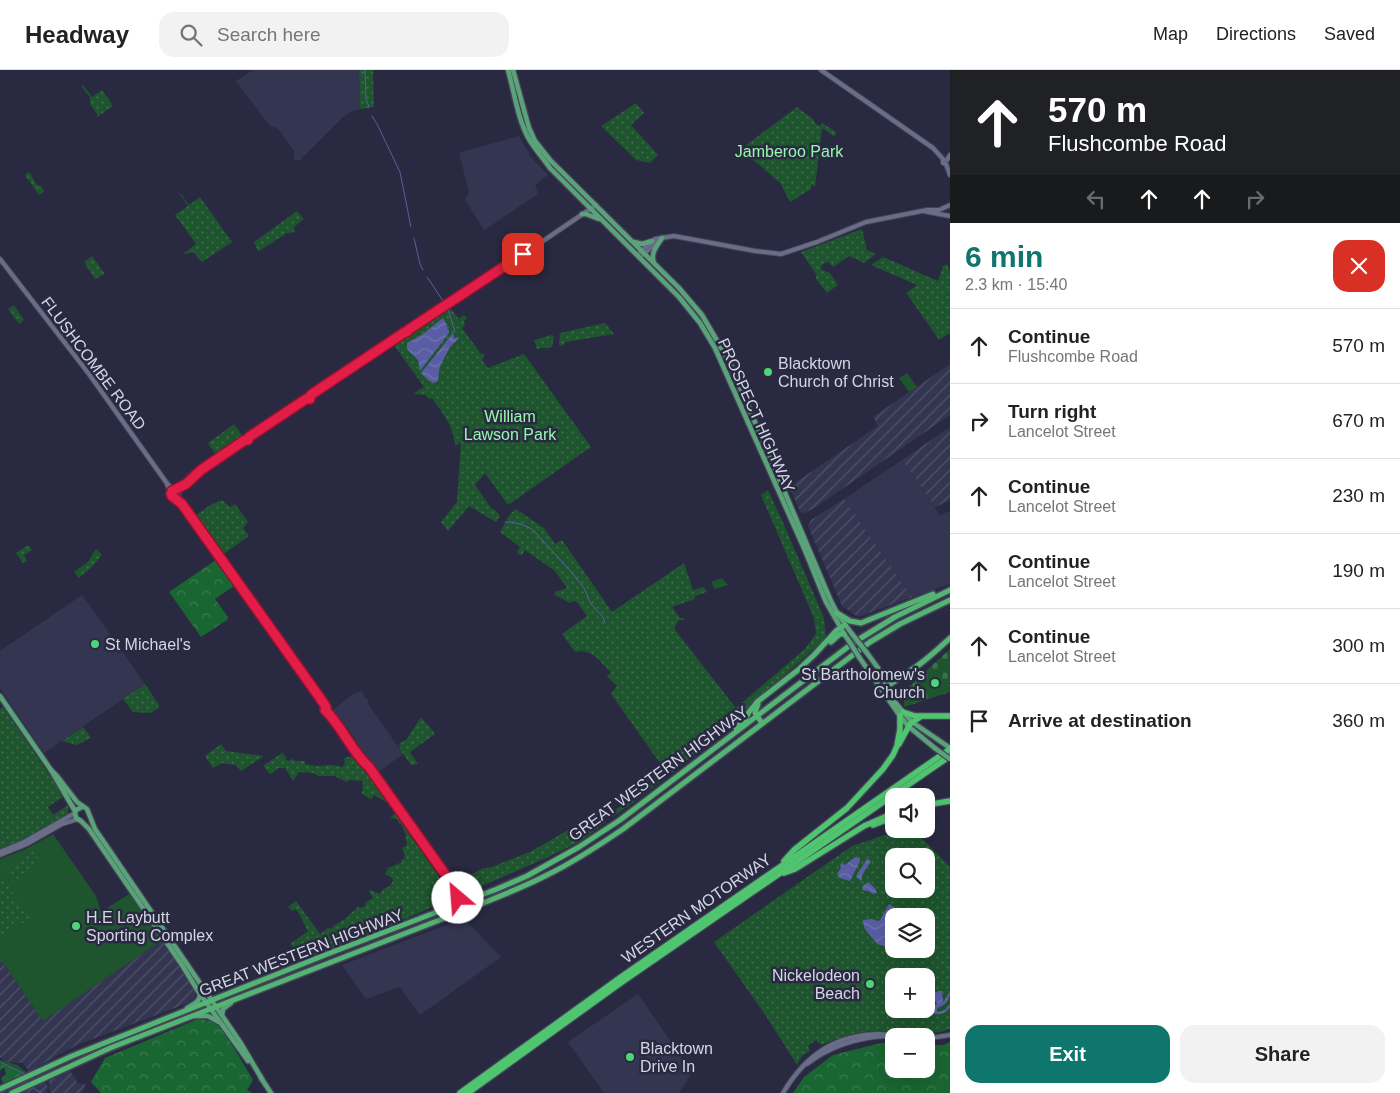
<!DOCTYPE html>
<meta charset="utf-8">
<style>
body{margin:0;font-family:Arial,sans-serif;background:#f2f2f2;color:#222;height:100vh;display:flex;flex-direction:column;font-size:19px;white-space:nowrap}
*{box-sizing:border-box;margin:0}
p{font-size:16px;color:#767676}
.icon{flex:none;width:28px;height:28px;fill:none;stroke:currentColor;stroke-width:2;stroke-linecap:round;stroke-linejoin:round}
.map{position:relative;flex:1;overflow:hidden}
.side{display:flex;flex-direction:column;background:#fff;width:450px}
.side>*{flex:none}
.top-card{background:#202124;color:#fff;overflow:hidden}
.fabs{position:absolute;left:885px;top:718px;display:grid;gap:10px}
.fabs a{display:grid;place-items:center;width:50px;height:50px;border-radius:10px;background:#fff;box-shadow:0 5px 20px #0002;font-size:25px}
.pin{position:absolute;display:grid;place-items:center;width:42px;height:42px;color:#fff;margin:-21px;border-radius:10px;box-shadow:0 2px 8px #0006}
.me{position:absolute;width:55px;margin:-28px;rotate:333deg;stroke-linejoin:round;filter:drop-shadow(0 0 4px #0008)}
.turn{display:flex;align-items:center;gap:18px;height:105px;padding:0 15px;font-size:22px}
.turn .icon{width:65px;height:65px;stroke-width:2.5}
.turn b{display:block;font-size:35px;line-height:42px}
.lanes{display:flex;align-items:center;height:48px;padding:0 15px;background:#0003;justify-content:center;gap:25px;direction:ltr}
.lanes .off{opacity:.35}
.round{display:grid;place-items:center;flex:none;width:52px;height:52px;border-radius:15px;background:#f2f2f2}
.overview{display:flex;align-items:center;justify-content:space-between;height:85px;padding:0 15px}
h1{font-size:30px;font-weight:800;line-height:38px;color:#0f766e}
.cta{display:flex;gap:10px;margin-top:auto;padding:10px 15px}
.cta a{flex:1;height:58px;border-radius:15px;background:#0f766e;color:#fff;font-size:20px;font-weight:800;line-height:58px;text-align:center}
.cta a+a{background:#f2f2f2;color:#222}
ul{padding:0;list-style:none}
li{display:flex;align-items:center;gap:15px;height:75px;padding:0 15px;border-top:1px solid #e0e0e0}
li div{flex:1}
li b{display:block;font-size:19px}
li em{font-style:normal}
header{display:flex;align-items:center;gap:30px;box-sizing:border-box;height:70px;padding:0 25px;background:#fff;border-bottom:1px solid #e0e0e0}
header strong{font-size:24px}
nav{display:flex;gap:28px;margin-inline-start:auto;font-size:18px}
.search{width:350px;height:45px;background:#f2f2f2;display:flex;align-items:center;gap:12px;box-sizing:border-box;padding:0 18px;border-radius:15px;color:#767676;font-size:19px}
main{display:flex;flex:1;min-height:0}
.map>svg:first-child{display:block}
.built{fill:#343651}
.industrial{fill:url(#industrial-furrows)}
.green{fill:#1e552e}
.forest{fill:url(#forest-crowns)}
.cemetery{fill:url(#cemetery-stones)}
.park{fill:url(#park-dots);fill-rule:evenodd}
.water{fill:url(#water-waves)}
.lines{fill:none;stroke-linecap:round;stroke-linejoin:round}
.stream{stroke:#5a5da4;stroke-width:1}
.tertiary-casing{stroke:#444658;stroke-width:6}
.secondary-casing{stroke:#444658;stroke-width:6}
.primary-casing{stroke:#444658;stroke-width:7}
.trunk-casing{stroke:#444658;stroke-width:8}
.motorway-casing{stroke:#444658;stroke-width:8}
.tertiary{stroke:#6a6d87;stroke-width:4}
.secondary{stroke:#6a6d87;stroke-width:4}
.primary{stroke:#5aa279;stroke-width:4.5}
.trunk{stroke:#54b474;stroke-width:5}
.motorway{stroke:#4fc570;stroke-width:5.5}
.primary-bridge-casing{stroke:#444658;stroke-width:7;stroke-linecap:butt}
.primary-bridge{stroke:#5aa279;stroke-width:4.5}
.route-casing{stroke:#92132f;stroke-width:12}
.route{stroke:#e11d48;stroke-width:9}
.poi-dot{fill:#4ed676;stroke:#292a41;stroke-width:2}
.labels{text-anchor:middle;stroke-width:5;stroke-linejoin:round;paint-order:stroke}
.park-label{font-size:16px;fill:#96f8ab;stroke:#292a41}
.street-label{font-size:16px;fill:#d4d6e4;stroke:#292a41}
.poi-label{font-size:16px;fill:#d4d6e4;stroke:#292a41;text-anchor:start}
</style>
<header>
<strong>Headway</strong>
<div class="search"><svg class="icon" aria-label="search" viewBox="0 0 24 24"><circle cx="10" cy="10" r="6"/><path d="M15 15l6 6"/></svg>Search here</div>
<nav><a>Map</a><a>Directions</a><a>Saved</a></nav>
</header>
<main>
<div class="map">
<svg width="950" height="1023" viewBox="0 0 950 1023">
<defs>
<pattern id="industrial-furrows" width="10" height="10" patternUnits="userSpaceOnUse" patternTransform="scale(1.25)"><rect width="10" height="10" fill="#343651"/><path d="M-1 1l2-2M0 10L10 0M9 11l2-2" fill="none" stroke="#50526a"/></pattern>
<pattern id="forest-crowns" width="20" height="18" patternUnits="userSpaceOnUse" patternTransform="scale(1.25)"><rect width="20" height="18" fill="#1a6632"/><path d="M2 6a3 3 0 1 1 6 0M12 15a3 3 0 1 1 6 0" fill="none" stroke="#3a7b50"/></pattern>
<pattern id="cemetery-stones" width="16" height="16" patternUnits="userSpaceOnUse" patternTransform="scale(1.25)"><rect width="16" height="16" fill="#1e552e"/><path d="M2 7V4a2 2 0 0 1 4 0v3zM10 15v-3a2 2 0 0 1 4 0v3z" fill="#3e6d4c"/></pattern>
<pattern id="park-dots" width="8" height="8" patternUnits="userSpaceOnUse" patternTransform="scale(1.25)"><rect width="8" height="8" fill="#1e552e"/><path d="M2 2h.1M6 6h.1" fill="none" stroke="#3e6d4c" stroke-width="1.8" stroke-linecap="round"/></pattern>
<pattern id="water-waves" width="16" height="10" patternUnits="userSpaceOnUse" patternTransform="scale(1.25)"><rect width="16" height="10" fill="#5a5da4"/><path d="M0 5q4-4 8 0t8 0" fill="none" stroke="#7174b0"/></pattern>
</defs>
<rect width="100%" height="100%" fill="#292a41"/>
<g class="built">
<polygon points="253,0 359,0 360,39 350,42 342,48 303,87 302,86 301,87 302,89 301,90 294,90 294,81 279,60 277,58 270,56 236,11"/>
<polygon points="519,66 531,87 548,105 535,115 538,124 484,160 465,130 469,122 459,83"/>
<polygon points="902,390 940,445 950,441 950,514 912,527 844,429"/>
<polygon points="82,525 145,614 44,683 0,618 0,581"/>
<polygon points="361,620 364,627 368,630 368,634 403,684 377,703 356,672 355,668 334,641 335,638 355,623 358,623"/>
<polygon points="459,850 468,853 501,887 420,945 400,917 366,929 342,895"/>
<polygon points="638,924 692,1002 679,1023 604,1023 568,972"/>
</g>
<g class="industrial">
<polygon points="950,294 950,345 813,439 804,443 802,443 800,441 789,417 878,356 873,347"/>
<polygon points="950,357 950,430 935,437 902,390"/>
<polygon points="844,429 912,527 858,547 842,536 808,456 811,450"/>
<polygon points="162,870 196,922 194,929 188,933 77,975 37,997 48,1017 50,1015 48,1011 70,1001 78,1013 86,1014 81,1023 51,1023 48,1017 46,1023 0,1023 0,1014 29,1001 23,993 5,992 0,987 0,892 3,892 43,951"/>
</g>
<g class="green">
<polygon points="907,303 917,317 909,322 899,308"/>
<polygon points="722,508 728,515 715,519 711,512"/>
<polygon points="53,764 96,826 101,842 129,824 131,826 162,870 43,951 3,892 0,892 0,789 26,779"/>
<path d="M0,990L17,995L26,1002L23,1004C17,999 7,996 0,994Z"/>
</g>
<g class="forest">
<polygon points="216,490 234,516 215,529 228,547 227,550 201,567 169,522"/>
<polygon points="198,949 216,952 222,958 253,1010 247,1020 252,1023 101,1023 91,1012 105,988"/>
<polygon points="950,972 950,1023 793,1023 804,1007 833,985 881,973 894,974 894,999 926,999 926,975 943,975"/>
<path d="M0,994C7,996 17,999 23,1004L3,1013L1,1008L6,1004L4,997L0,1001Z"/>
</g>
<polygon class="cemetery" points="950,579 950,622 904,637 904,621"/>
<g class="park">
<polygon points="359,0 373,0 374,37 360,39"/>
<polygon points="83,15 92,27 102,20 113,36 97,47 97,44 90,34 90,27 81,16"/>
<polygon points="636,33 644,43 631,55 658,85 650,93 636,90 601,56"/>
<polygon points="797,37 813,49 817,55 820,56 822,53 836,62 835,67 822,58 815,117 812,114 811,119 790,132 780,113 741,79"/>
<polygon points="29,102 37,115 41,116 44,121 39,125 25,105"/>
<polygon points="179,123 180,123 189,135 200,127 232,172 202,192 193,182 185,184 184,183 196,174 175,145 188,136"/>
<polygon points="297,141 304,149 294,157 295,162 287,163 259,181 258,181 254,172"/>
<polygon points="862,159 867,180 876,184 864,193 849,186 833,197 828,192 824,193 821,197 822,200 830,203 838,215 827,223 816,209 816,204 801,182"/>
<polygon points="92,186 105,204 95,209 84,192"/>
<polygon points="883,187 938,211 943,196 947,194 950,202 950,263 939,270 907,224 906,223 917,215 871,195"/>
<polygon points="14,235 24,250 19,254 8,239"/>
<path d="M450,238L459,249L464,245L467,248L464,251L465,255L462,258L481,284H483L485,285L482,290L488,298L524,284L591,377L508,435L485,403L475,415L491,438L496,441L500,446L496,452L469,436L448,461L441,452L457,432L461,372L455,376C454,356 443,344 432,328L430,329L425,325L413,324L424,317L394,275Z"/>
<polygon points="605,253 614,264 566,272 562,276 559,275 560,263"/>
<polygon points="552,265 554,266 552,277 537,279 534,270"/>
<polygon points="234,354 242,365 241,368 216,385 208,373"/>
<path d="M768,420L785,457L824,548L826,568C757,629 689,694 613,747L610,744L625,733L620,727L662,696L611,624L617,616L607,606L611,602C599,591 592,578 575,582L562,564L587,546L577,532L573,531L570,533L555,525V522L567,518L555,501L525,480L521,486L517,482L520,477L500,462L510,444L516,439L544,458L555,474L562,470L612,542L684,493L693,520L704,517L707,522L695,526V529L672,537L680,548H684V550H679L675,556V560L736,638L805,579L816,564L814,548L761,425Z"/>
<polygon points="222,430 230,437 235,434 248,452 243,458 249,466 222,485 195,446 212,434"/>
<polygon points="28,475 32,480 24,485 27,491 23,493 16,483"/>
<polygon points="96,479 102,485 93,496 79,508 74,502 88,492"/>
<polygon points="145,614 159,635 158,638 150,643 133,642 123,629"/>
<polygon points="3,637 64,726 48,737 53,745 68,735 68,744 23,770 0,779 0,639"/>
<polygon points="421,647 435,664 410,682 418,694 411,695 399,678 400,677 399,674 407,669"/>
<polygon points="83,657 91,668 77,675 62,671"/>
<polygon points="221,674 226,681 264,686 241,701 236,695 222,693 213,698 205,686"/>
<polygon points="282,683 286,687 285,689 289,691 291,689 296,691 305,691 305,694 316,696 333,695 342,697 345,694 344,688 354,686 388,733 374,725 371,729 362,724 363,711 349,710 347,712 334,706 319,706 313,703 299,702 293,711 285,698 279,698 270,704 264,697 264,695"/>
<polygon points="598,741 606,752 579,772 546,788 475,819 460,816 456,812 484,798 489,798 530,782 570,759 571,760"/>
<path d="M394,744L396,745L444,814L435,836L360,868L300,889L298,882L290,874L308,861C303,854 302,845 295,839L293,841L288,837L296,831L320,864L328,858L331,859L335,855L348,847L349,845L358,837L361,838L365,836V833L373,828L369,821L370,820L380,824L383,819C388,818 390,816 393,811L392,808L385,804L388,798L402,792L401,790L404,789L405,785L402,778L406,776L407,773L405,768L406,765L401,754H399L397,749L390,748Z"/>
<path d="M903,759H913L950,797V959C927,968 902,961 877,961C857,961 840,968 821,975V973L819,974L816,970L808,976L810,981L802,986L797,995L766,946L714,872L852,776ZM894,786H926V819H894ZM894,846H926V879H894ZM894,906H926V939H894Z"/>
<polygon points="33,781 42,793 14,813 5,800"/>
<polygon points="3,807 30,848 29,849 0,867 0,809"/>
</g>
<g class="water">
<polygon points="443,248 447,255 447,259 449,260 449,263 420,301 418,290 407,279 407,273 423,264"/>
<polygon points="453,263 454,268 459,268 450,277 441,294 439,301 438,311 434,313 428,310 421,303"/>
<polygon points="855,787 860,788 860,791 850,811 840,808 837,804 841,798 840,795 842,793 845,795"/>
<polygon points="867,789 871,791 862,805 862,810 861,811 856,806"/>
<polygon points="868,812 875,818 877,823 873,824 868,821 862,820 863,816"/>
<path d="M889,834L899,840L896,846H894C894,853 888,857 894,862V878L893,879L877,874C871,865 863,861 863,850L872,849L878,851L880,850Z"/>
<path d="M939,921H942L943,931H944L950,921C950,930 946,935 937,938V941L939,942L945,940L950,934V937C943,947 933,945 924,939H926V937L934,941V938L926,934V931L932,935H936L937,933L932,927L934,923Z"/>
</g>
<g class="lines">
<g class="stream">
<polyline points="365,0 366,29 369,37"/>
<polyline points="372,46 377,54 400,102 411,157"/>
<polyline points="414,168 420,194 423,200"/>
<polyline points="427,207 443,231"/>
<polyline points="448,240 455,262"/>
<path d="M505,452C516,452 527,455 535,462L572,503L584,518L591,534L603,547L605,553"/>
<polyline points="0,992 25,1004"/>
<polyline points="33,1018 41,1023"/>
</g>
<g class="tertiary-casing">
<g id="tertiary">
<polyline points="821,0 933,78 943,89 943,93 946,94 950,105"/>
<polyline points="947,90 950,85"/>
<polyline points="543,171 596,135"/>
<polyline points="0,189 89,304 166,412 174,421"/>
<polyline points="249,367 306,329 309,329 310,326 405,262 407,262 408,260 538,174"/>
<polyline points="167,414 172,426 180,432"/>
<path d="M174,421L177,422L182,434L200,461L326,637L325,640C342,656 351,681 369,697"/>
<polyline points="177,424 197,403 245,370"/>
<polyline points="330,640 337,651"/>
<polyline points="368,696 469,838"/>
<polyline points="0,782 24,772 75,743"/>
<polyline points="0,785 27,774 62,754 78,749"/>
<polyline points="451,836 457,830 457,823"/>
<polyline points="926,968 937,967 950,965"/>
<path d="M807,994C830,976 856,968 884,966"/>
<path d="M783,1023C805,986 834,965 878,964C886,964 894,966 902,966"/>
</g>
</g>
<g class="secondary-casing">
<g id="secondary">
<polyline points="923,141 950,146"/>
<polyline points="640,182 655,169 674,166 755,181 781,184 817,172 866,152 927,140 939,140 950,135"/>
<polyline points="643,185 658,171"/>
</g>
</g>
<g class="primary-casing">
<g id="primary">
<path d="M508,0C514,21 518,50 529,69C535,79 543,88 550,98L679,227L700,253L715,278L804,478L826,532L846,567"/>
<polyline points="513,0 529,58 535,71 550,90 679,218 702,245 730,293 830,529 837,543 852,564"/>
<polyline points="582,144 586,144 599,149"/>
<polyline points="634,172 642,174 652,171"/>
<path d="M654,193C650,183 657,176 662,168"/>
<polyline points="867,583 878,598 894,631 903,642 912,652 950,678"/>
<polyline points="859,587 900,646 908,656 936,679"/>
<polyline points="0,626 51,700 75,741"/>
<polyline points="51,700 57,706 77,732 87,739 95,759 240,972 262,1009"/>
<polyline points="82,737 76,740 75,743 76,748 81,751 89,759 182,895 198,921 248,991"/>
<path d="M187,938C194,934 201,931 200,923"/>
<polyline points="222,945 223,939 231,933"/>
<polyline points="193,946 208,946 219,952"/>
<polyline points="261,1008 271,1023"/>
</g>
</g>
<g class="trunk-casing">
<g id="trunk">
<polyline points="837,543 850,551 861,553 933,524"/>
<polyline points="831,572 840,564 844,564"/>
<path d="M881,603C884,605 887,608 891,608C907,609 938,579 950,568"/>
<polyline points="886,617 898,609"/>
<polyline points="758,634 755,643 762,653"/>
<polyline points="736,658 745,650 749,642 757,632 798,600 814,585 837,560 845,555"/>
<polyline points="0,1019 72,986 330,883 497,819 527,806 579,777 620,750 853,573 895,547 950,520"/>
<path d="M12,1023L110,978L473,837C498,827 524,817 547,805C574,792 598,776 623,759L870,572L900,554L950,530"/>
</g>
</g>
<g class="motorway-casing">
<g id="motorway">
<polyline points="903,642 915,646 950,646"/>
<polyline points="899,674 910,654 920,647"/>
<polyline points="926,735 950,731"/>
<polyline points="873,755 894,747"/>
<polyline points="784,791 794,780 847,738 883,699 893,685 897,676 900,659 900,646"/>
<polyline points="784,803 795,799 864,756 894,743"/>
<polyline points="460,1023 621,907 950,679"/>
<polyline points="468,1023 622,912 950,686"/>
</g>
</g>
<use href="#tertiary" class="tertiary"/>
<use href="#secondary" class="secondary"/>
<use href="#primary" class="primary"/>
<use href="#trunk" class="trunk"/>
<use href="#motorway" class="motorway"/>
<g class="primary-bridge-casing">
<g id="primary-bridge">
<polyline points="852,564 867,583"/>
<polyline points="847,568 859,587"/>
<polyline points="936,679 950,689"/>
</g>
</g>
<use href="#primary-bridge" class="primary-bridge"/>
</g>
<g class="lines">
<g class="route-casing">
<path id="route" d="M458,828L457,821L369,697C351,681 342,656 325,640L326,637L320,628L182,434L172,426L171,424L172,421L186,414L201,400L245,370H248L249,367L306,329H310V326L312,324L405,262H407L408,260L523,184"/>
</g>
<use href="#route" class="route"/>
</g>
<g class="poi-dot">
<circle cx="768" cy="302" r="5"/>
<circle cx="95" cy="574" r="5"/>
<circle cx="935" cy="613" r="5"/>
<circle cx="76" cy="856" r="5"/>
<circle cx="870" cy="914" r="5"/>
<circle cx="630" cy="987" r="5"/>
</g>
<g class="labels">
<g class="park-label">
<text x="789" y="87">Jamberoo Park</text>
<text x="510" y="352">William<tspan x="510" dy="18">Lawson Park</tspan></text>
</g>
<g class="street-label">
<text transform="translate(94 293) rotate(53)" y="6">FLUSHCOMBE ROAD</text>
<text transform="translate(757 345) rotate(66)" y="6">PROSPECT HIGHWAY</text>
<text transform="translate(658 703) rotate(-36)" y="6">GREAT WESTERN HIGHWAY</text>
<text transform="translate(696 838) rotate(-35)" y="6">WESTERN MOTORWAY</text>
<text transform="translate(301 882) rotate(-21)" y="6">GREAT WESTERN HIGHWAY</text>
</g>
<g class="poi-label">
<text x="778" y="299">Blacktown<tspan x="778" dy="18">Church of Christ</tspan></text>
<text x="105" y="580">St Michael's</text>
<text x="925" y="610" text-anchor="end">St Bartholomew's<tspan x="925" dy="18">Church</tspan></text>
<text x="86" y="853">H.E Laybutt<tspan x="86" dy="18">Sporting Complex</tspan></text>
<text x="860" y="911" text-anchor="end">Nickelodeon<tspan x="860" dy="18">Beach</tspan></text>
<text x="640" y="984">Blacktown<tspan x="640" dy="18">Drive In</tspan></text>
</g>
</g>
</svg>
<div class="fabs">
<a><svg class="icon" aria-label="sound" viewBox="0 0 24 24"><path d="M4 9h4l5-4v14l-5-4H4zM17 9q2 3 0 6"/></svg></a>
<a><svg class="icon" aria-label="search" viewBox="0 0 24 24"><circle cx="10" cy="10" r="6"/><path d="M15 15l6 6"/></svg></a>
<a><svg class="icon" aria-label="layers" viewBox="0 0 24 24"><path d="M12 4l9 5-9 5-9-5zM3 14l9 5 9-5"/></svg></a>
<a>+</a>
<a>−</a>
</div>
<div class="pin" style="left:523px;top:184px;background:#d93025"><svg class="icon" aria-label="arrive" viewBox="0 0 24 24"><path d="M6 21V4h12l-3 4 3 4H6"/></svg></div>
<svg class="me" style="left:458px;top:828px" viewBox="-20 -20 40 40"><circle r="19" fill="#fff"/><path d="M0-13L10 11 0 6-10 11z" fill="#e11d48"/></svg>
</div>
<section class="side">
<div class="top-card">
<div class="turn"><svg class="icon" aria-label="ahead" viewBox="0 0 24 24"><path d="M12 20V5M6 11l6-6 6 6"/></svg><div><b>570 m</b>Flushcombe Road</div></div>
<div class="lanes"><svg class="icon off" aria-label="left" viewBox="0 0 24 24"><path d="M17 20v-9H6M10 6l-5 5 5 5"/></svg><svg class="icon" aria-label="ahead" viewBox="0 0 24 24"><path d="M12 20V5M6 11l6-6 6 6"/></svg><svg class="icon" aria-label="ahead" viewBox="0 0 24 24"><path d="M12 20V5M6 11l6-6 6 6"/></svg><svg class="icon off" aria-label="right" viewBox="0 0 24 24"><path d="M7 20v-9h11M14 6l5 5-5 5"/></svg></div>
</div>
<div class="overview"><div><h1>6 min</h1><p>2.3 km · 15:40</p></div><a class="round" style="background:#d93025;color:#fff"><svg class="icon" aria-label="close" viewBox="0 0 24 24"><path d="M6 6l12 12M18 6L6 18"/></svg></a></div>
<ul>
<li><svg class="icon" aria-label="ahead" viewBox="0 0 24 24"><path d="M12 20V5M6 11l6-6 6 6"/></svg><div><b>Continue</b><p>Flushcombe Road</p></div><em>570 m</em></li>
<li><svg class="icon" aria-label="right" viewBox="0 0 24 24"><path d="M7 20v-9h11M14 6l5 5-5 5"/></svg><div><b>Turn right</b><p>Lancelot Street</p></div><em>670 m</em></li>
<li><svg class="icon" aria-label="ahead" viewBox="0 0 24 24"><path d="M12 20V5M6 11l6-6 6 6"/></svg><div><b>Continue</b><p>Lancelot Street</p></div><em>230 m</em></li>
<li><svg class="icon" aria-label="ahead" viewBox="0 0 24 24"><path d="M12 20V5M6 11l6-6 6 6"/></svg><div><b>Continue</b><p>Lancelot Street</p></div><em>190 m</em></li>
<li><svg class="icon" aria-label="ahead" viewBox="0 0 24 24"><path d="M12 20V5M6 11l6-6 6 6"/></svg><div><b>Continue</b><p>Lancelot Street</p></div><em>300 m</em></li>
<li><svg class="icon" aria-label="arrive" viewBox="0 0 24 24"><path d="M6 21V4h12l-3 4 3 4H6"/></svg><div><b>Arrive at destination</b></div><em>360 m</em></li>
</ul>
<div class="cta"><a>Exit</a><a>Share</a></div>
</section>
</main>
